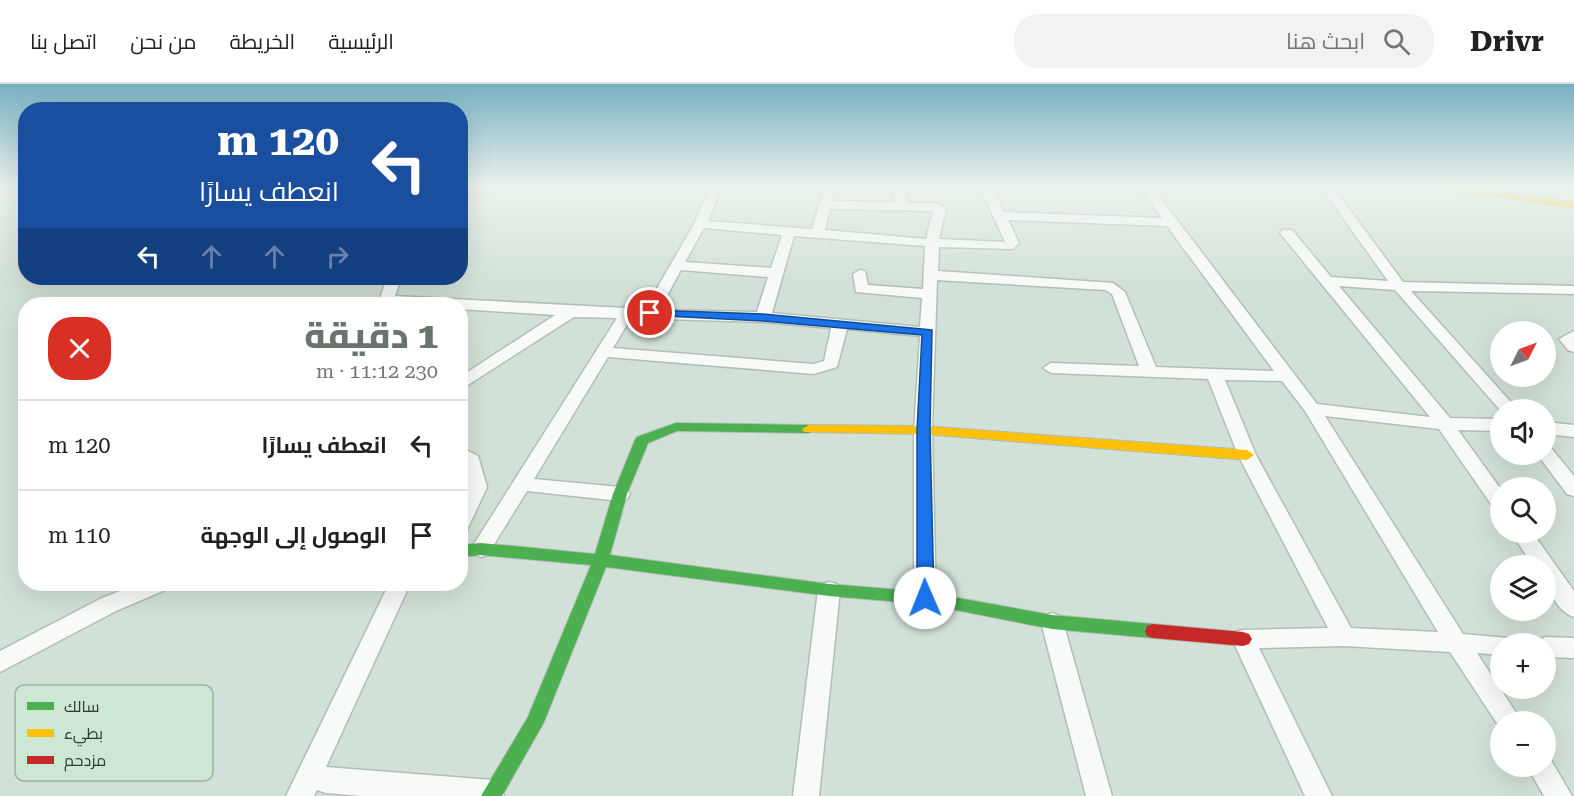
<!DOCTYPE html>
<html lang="ar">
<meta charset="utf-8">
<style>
body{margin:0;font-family:"Roboto Serif",Cairo,serif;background:#f2f2f2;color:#202124;direction:rtl;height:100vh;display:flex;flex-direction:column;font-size:22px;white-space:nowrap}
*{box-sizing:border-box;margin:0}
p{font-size:20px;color:#757577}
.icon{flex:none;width:33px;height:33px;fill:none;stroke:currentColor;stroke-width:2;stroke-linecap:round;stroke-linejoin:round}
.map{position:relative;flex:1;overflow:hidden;direction:ltr}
.panel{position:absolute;left:18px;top:213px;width:450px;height:294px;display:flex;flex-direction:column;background:#fff;border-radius:24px;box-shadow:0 6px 24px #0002;direction:rtl}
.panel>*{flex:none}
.guide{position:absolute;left:18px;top:18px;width:450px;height:183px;border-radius:24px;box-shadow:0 6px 24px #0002;direction:rtl;background:#1a4fa0;color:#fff;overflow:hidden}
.needle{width:39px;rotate:48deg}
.controls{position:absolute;left:1490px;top:237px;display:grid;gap:12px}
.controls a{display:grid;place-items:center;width:66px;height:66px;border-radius:50%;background:#fff;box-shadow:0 6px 24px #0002;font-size:30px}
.pin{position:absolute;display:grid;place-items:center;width:51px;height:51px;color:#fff;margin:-26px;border:3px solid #fff;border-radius:50%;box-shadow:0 2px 6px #0007}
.me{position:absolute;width:66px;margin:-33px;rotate:359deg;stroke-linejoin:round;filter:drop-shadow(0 0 4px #0008)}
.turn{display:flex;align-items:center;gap:21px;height:126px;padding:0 30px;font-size:27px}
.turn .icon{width:78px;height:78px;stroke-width:2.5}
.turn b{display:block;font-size:42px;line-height:51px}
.lanes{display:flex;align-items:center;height:57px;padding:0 30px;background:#0003;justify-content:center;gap:30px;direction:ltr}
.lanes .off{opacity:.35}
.round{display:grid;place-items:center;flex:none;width:63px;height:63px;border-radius:24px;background:#f2f2f2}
.head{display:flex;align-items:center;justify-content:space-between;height:102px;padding:0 30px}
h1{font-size:36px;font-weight:800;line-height:45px;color:#68746c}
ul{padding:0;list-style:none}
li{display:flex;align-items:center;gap:18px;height:90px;padding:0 30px;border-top:2px solid #e0e0e0}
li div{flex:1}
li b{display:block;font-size:22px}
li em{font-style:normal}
header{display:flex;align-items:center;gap:36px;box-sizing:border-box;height:84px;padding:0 30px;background:#fff;border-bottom:2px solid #e0e0e0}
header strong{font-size:28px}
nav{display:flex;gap:33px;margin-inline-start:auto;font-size:21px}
.search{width:420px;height:54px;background:#f2f2f2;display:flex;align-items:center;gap:15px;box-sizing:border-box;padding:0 21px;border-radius:24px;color:#757577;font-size:22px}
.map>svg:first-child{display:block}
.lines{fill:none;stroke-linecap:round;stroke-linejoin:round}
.street-casing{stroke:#b1beb5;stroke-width:3}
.fast-casing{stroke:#b1beb5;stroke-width:2}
.slow-casing{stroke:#b1beb5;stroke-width:2}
.jam-casing{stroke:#b1beb5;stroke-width:2}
.street{fill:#f8faf9;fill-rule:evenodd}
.fast{fill:#4caf50;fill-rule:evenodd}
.slow{fill:#ffc107;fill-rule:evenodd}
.jam{fill:#c62828;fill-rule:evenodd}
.route{fill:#1a73e8;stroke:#114b97;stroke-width:1.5}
.key{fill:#cce7d4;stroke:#9db3a3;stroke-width:1.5}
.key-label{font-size:16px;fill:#2f3a32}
</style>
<header>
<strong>Drivr</strong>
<div class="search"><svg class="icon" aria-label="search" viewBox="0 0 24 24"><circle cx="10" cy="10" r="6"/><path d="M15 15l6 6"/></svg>ابحث هنا</div>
<nav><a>الرئيسية</a><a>الخريطة</a><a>من نحن</a><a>اتصل بنا</a></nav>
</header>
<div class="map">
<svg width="1574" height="712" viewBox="0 0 1574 712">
<rect width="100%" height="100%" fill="#d2e1d7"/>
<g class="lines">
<g class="street-casing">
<g id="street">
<path d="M710,103H722L708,137L812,145L824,103H836L832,117L894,118L892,103H904L907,119H937L946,125L939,155L1005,158L980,103H992L1004,128L1162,134L1140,103H1152L1317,320L1430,333L1280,149L1282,146H1292L1331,193L1388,197L1321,103H1333L1403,198L1574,202V210L1411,207L1518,326H1500L1395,206L1339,202L1450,334L1500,335V347L1458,346L1500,404V425L1493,423L1439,345L1325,332L1463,550L1508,554L1511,560H1500V571L1477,569L1522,638H1500V644L1450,568L1344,562L1259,564L1332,712H1305L1232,555L1235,548L1243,546L1328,544L1238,371L1208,295L1051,289L1043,284L1051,279L1139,282L1112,210L1105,206L937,196L932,346L936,514L933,520L925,523L917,520L914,514V346L920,252L847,245L837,283L814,290L608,273L534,395L620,403L627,405L630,410L627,415L620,417L527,407L488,470L481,473L474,470L471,465L474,460L617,234L574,233L460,306V293L555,231L460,225V220H378L387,194H401L395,212L645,225L694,140ZM830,125L933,127L926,155L825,146ZM1008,136L1167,142L1274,287L1156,283L1125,208L1113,199L938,187L939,163L1013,165L1019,159ZM704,144L782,151L771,184L685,178ZM794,152L925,162L923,205L868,201L865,187L860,186L853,190L856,208L922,214L920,243L772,229ZM681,186L768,193L757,228L659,226ZM631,234L763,238L831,244L824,277L813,280L613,264ZM1225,296L1282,297L1305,327L1438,548L1351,544L1256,371Z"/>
<polygon points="1574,247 1574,268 1568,266 1559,255"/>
<polygon points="1545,338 1574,341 1574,353 1545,350"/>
<polygon points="1545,362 1551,364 1574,392 1574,412 1567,410 1537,370 1545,370"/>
<polygon points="460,363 478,372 487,403 467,446 460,448 460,418 467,403 460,378"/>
<path d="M1511,448H1532L1574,507V533C1555,527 1545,500 1545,482H1533Z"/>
<polygon points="829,498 837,500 840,506 819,712 793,712 818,506 821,500"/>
<polygon points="137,500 168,500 165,506 116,527 0,588 0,567 100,515"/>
<polygon points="389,500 410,500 326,683 492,696 501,700 504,712 361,712 326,709 317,706 314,712 286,712"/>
<polygon points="1052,529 1060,532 1063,538 1112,712 1086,712 1041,538 1044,532"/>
<polygon points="1545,553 1574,554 1574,574 1545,573 1545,560 1535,560"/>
<polygon points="1545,672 1549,673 1572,712 1544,712 1527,682 1545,682"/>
</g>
</g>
<g class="fast-casing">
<polygon id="fast" points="676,339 809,341 816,345 809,349 677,347 648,359 627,410 610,471 829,500 925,508 1052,531 1153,540 1159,542 1161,547 1159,552 1153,554 1052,545 925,520 829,512 606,483 544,638 502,712 481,712 528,633 591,481 481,471 460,473 460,461 481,459 595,470 613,410 635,356 637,353"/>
</g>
<g class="slow-casing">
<g id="slow">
<polygon points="1445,103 1465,103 1574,118 1574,124 1449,106"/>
<polygon points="809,341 923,342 1247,366 1254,371 1247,376 923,350 804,348 802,345"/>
</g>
</g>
<g class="jam-casing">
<polygon id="jam" points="1153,540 1243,548 1249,550 1252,555 1249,560 1243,562 1153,554 1147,552 1145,547 1147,542"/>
</g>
<use href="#street" class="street"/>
<use href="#fast" class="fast"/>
<use href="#slow" class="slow"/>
<use href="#jam" class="jam"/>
</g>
<linearGradient id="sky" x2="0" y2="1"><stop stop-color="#77b0c1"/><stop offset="0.51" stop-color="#ebf2ed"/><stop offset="1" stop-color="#ebf2ed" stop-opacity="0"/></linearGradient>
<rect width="1574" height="202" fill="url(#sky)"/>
<polygon class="route" points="650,226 763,230 932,246 930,346 934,514 931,519 920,519 917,514 917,346 922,251 763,237 646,231 646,227"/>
<rect x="15" y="601" width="198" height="96" rx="9" class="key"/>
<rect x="27" y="618" width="27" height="8" fill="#4caf50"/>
<rect x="27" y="645" width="27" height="8" fill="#ffc107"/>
<rect x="27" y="672" width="27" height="8" fill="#c62828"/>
<g class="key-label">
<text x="64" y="628">سالك</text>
<text x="64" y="655">بطيء</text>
<text x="64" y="682">مزدحم</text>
</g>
</svg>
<div class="controls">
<a><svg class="needle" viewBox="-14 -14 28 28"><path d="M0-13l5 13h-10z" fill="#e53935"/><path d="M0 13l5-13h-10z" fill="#757577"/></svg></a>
<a><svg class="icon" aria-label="sound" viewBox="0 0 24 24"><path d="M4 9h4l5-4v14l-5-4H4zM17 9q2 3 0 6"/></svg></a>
<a><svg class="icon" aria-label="search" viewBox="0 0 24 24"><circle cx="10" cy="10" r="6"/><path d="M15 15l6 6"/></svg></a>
<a><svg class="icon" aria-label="layers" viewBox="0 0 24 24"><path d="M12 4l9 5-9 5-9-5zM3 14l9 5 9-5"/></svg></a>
<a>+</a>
<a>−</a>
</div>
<div class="pin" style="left:650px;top:229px;background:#d93025"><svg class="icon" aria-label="arrive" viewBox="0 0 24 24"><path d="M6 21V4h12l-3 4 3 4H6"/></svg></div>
<svg class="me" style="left:925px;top:514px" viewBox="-20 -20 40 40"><circle r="19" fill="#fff"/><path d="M0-13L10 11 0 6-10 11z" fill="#1a73e8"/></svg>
<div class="guide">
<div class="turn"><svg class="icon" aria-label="left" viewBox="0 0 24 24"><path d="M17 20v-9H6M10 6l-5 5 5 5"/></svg><div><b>120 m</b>انعطف يسارًا</div></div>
<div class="lanes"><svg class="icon" aria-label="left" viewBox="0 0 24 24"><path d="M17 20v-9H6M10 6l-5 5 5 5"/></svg><svg class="icon off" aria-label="ahead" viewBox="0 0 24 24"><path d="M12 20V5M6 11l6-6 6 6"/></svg><svg class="icon off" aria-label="ahead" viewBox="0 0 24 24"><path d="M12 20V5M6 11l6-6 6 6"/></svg><svg class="icon off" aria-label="right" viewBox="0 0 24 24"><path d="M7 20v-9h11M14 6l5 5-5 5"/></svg></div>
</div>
<section class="panel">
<div class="head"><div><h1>1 دقيقة</h1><p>230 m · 11:12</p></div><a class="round" style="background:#d93025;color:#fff"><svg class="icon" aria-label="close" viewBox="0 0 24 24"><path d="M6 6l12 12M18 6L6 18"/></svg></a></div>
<ul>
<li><svg class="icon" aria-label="left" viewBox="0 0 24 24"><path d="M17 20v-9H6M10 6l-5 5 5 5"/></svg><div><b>انعطف يسارًا</b></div><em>120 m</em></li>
<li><svg class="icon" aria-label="arrive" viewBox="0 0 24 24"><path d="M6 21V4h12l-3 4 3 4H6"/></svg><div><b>الوصول إلى الوجهة</b></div><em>110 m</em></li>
</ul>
</section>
</div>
